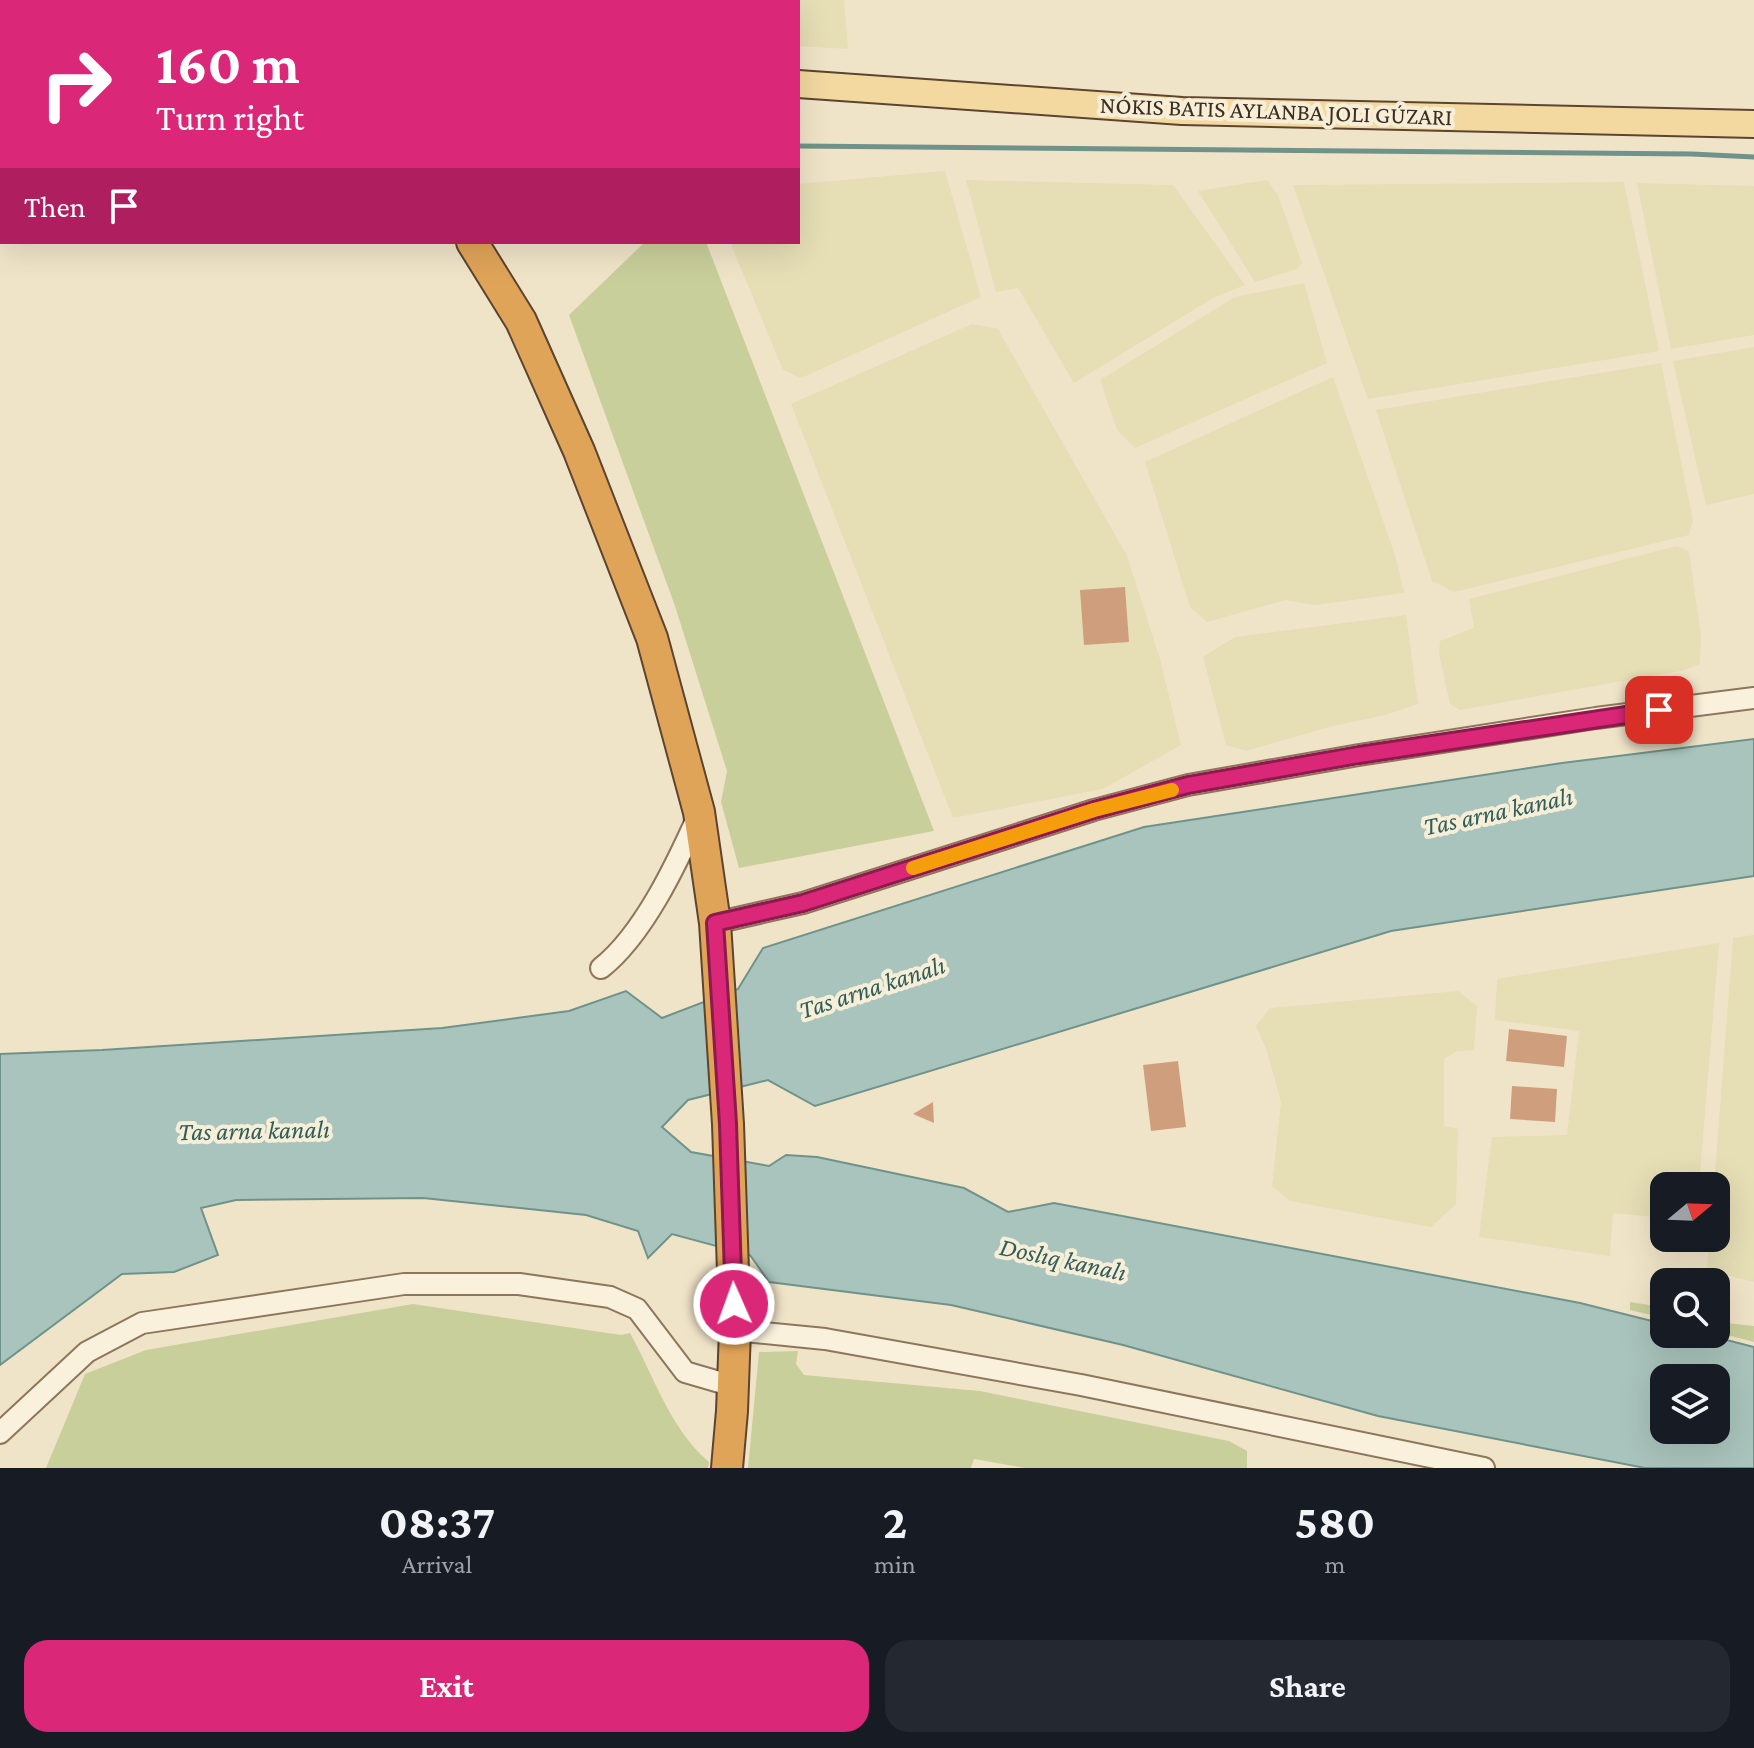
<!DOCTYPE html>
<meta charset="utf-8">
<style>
body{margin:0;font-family:"Crimson Pro",serif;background:#242831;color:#f1f3f6;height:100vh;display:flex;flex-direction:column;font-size:30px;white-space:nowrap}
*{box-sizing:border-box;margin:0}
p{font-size:26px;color:#9ea1a6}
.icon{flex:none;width:44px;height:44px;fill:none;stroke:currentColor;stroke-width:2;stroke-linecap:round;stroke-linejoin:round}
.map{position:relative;height:1468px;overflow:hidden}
.panel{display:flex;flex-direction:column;background:#171b24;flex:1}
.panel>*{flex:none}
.banner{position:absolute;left:0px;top:0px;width:800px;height:244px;box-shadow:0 8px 32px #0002;background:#db2777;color:#fff;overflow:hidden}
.needle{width:52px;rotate:71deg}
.tools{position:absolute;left:1650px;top:1172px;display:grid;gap:16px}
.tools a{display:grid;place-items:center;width:80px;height:80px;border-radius:16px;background:#171b24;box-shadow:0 8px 32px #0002;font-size:40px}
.pin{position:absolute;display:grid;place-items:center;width:68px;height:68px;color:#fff;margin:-34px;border-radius:16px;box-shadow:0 4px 12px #0006}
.me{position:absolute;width:88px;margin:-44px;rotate:358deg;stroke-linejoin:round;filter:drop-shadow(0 0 6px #0008)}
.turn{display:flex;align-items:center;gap:28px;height:168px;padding:0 24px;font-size:36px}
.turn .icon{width:104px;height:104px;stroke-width:2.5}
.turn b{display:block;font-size:56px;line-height:68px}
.then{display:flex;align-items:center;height:76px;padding:0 24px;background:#0003;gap:16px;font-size:30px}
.eta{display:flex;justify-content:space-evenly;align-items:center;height:136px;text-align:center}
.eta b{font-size:48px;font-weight:700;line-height:56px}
.primary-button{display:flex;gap:16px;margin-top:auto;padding:16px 24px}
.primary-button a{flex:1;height:92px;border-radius:24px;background:#db2777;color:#fff;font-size:32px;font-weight:700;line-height:92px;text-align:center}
.primary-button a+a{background:#242831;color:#f1f3f6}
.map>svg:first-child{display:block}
.farmland{fill:#e6deb5}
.green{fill:#c9cf9b}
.water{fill:#a9c4bc;stroke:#6f938a;stroke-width:2;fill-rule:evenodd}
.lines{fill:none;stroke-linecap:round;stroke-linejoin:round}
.stream{stroke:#6f938a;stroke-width:5}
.building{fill:#cf9f7d}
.minor-casing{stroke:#8d765c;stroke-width:24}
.major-casing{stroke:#5b4430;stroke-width:30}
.highway-casing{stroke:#5b4430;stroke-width:34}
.minor{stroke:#faf1dc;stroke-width:20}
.major{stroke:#f3d9a0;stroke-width:26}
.highway{stroke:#e0a458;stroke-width:30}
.route-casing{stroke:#8e194d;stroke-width:20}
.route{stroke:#db2777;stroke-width:14}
.slow{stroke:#f59e0b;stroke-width:14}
.labels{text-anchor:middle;stroke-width:8;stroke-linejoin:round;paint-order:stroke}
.street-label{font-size:24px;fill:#3d2e20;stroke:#f7eed8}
.water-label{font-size:26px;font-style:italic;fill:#2f5d5a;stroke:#f7eed8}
</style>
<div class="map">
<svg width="1754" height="1468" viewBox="0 0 1754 1468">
<rect width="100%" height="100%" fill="#f0e4c8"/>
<g class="farmland">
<polygon points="512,0 844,0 848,49 798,46 798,2"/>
<polygon points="945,171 981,297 801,378 783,370 730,242 798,242 798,184"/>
<polygon points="966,180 1173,185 1245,285 1213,298 1074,383 1018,288 996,292"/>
<polygon points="1267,180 1278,195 1302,263 1297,269 1255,282 1198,191"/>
<polygon points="1624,182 1659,351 1368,399 1293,185"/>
<polygon points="1637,183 1754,186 1754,335 1671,349"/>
<polygon points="1304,283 1327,363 1135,448 1117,430 1100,380 1235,297"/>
<polygon points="972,324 998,329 1127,556 1160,659 1181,745 1103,789 953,818 791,404"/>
<polygon points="1754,347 1754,494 1706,505 1673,361"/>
<polygon points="1661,363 1693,521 1689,535 1454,592 1432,581 1376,410"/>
<polygon points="1333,377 1397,561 1404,593 1315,605 1285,600 1207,622 1190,607 1145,462"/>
<polygon points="1677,546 1689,551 1701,636 1700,664 1685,670 1460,710 1450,704 1439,653 1440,641 1474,628 1469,599"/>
<polygon points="1406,615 1418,704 1385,715 1333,726 1246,751 1226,745 1203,657 1235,637"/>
<polygon points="1754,935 1754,1282 1707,1270 1709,1238 1716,1238 1716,1186 1714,1186 1733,938"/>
<polygon points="1719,943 1699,1186 1664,1186 1664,1218 1613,1213 1610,1256 1479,1237 1492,1137 1567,1135 1579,1031 1495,1020 1497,979"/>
<polygon points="1458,991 1477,1006 1474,1050 1457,1051 1444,1059 1444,1126 1458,1129 1456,1204 1431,1227 1290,1201 1272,1186 1281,1102 1267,1051 1256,1026 1270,1008"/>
</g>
<g class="green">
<polygon points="645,242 706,242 934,831 739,868 721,802 727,771 675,606 569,315"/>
<polygon points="1630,1302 1649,1305 1664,1311 1664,1318 1630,1310"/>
<path d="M413,1304L621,1335L630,1333C654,1376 670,1429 709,1462L708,1468H46L85,1374L146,1350Z"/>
<polygon points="1716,1322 1754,1326 1754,1342 1716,1332"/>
<polygon points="798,1351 796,1364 804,1375 980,1391 1229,1441 1247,1451 1247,1468 1025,1468 974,1459 971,1468 748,1468 759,1352"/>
</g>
<path class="water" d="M1754,739V876L1391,931L815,1106L768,1080L688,1100L662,1127L691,1152L769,1166L786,1155L817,1157L964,1188L1008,1212L1054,1203L1580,1303L1664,1324V1334H1703L1754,1347V1468H1645L1378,1416L1123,1345L951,1305L769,1282L750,1255L672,1234L648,1258L638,1231L586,1215L423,1198L236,1200L201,1208L218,1255L174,1272L122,1274L0,1365V1054L102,1050L442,1028L569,1011L626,991L662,1018L738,989L763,948L1144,827L1562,763ZM1664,1378H1716V1430H1664Z"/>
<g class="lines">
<polyline class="stream" points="798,146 1692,154 1754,157"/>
</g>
<g class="building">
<polygon points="1125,587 1129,642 1084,645 1080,590"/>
<polygon points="1509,1029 1567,1036 1564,1067 1506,1061"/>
<polygon points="1178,1061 1186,1127 1151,1131 1143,1065"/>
<polygon points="1512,1086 1557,1089 1555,1122 1510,1119"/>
<polygon points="933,1102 934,1123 913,1114"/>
</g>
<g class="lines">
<g class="minor-casing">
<g id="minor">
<polyline points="715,923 803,903 1094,810 1188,785 1359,755 1596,718 1754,698"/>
<path d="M601,968C643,935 676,865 698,816"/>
<polyline points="735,1330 825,1339 1081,1385 1484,1468"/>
<polyline points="0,1433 87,1352 142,1323 404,1284 519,1284 610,1297 637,1309 685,1372 733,1386"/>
</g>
</g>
<g class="major-casing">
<polyline id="major" points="798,84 1182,111 1754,124"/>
</g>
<g class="highway-casing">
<g id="highway">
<polyline points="180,0 185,2"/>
<polyline points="472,242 521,321 579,451 652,638 699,812 715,923 728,1124 735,1330 732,1411 727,1468"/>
</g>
</g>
<use href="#minor" class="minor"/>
<use href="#major" class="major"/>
<use href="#highway" class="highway"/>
</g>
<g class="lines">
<g class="route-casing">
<polyline id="route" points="734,1304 728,1124 715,923 803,903 1094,810 1188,785 1359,755 1659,710"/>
</g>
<use href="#route" class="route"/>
<polyline class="slow" points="913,868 1094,810 1172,790"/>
</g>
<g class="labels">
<g class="street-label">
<text transform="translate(1276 111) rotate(2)" y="8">NÓKIS BATIS AYLANBA JOLI GÚZARI</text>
</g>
<g class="water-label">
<text transform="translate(1498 811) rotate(-12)" y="9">Tas arna kanalı</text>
<text transform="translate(872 987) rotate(-18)" y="9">Tas arna kanalı</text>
<text transform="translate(254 1130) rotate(-1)" y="9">Tas arna kanalı</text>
<text transform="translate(1063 1259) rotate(12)" y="9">Doslıq kanalı</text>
</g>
</g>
</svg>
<div class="tools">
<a><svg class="needle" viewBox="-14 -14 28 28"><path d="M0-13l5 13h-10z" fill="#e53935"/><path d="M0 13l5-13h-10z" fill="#9ea1a6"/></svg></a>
<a><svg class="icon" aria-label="search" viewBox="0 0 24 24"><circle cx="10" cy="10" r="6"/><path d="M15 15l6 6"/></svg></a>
<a><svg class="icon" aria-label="layers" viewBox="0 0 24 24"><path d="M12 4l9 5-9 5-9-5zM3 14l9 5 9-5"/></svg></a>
</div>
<div class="pin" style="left:1659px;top:710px;background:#d93025"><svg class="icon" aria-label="arrive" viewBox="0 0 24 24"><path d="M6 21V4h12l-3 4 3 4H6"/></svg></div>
<svg class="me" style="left:734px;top:1304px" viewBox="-20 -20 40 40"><circle r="17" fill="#db2777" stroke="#fff" stroke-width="3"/><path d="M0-11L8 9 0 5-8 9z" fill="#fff"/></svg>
<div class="banner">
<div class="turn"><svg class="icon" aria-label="right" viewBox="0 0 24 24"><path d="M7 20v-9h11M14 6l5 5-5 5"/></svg><div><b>160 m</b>Turn right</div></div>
<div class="then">Then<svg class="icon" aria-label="arrive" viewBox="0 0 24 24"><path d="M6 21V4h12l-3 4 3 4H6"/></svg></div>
</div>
</div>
<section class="panel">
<div class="eta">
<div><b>08:37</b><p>Arrival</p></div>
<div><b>2</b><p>min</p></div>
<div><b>580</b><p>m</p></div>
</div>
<div class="primary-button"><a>Exit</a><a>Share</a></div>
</section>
